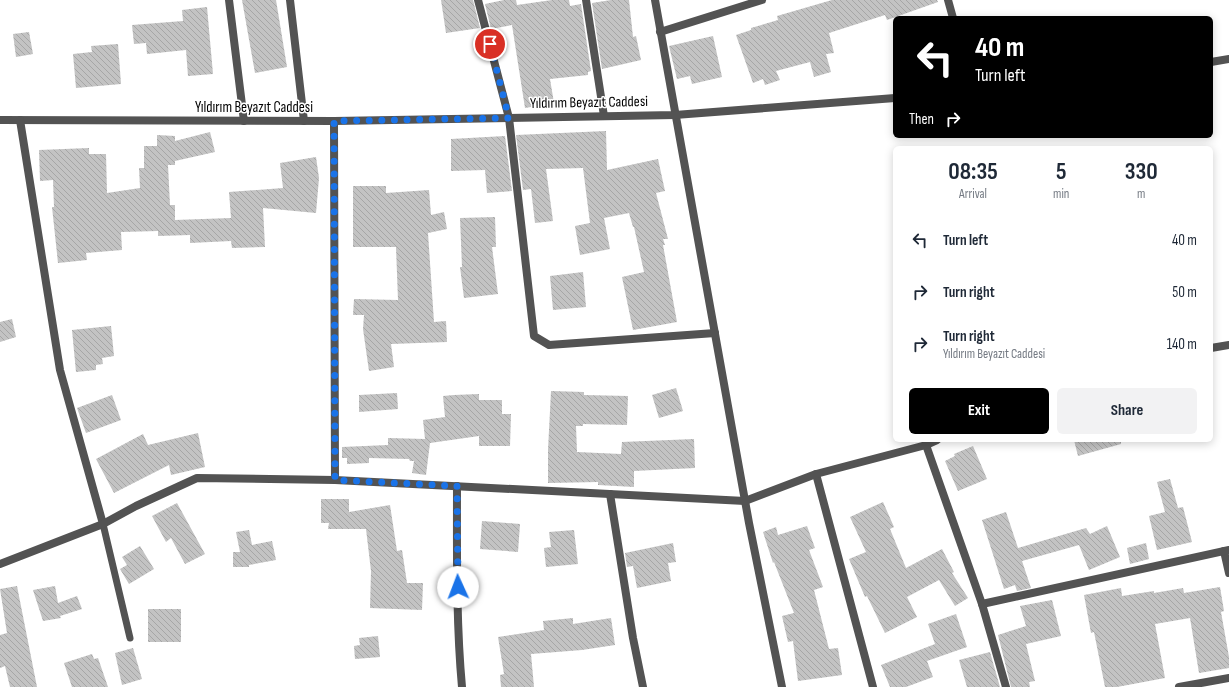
<!DOCTYPE html>
<meta charset="utf-8">
<style>
body{margin:0;font-family:"Sofia Sans Condensed",sans-serif;background:#f2f2f3;color:#1f2937;height:100vh;display:flex;flex-direction:column;font-size:15px;white-space:nowrap}
*{box-sizing:border-box;margin:0}
p{font-size:13px;color:#747a83}
.icon{flex:none;width:22px;height:22px;fill:none;stroke:currentColor;stroke-width:2;stroke-linecap:round;stroke-linejoin:round}
.map{position:relative;flex:1;overflow:hidden}
.details{position:absolute;left:893px;top:146px;width:320px;height:296px;display:flex;flex-direction:column;background:#fff;border-radius:6px;box-shadow:0 2px 10px #0003}
.details>*{flex:none}
.hud{position:absolute;left:893px;top:16px;width:320px;height:122px;border-radius:6px;box-shadow:0 2px 10px #0003;background:#000;color:#fff;overflow:hidden}
.pin{position:absolute;display:grid;place-items:center;width:34px;height:34px;color:#fff;margin:-17px;border:2px solid #fff;border-radius:50%;box-shadow:0 1px 4px #0007}
.me{position:absolute;width:44px;margin:-22px;rotate:358deg;stroke-linejoin:round;filter:drop-shadow(0 0 3px #0008)}
.turn{display:flex;align-items:center;gap:14px;height:84px;padding:0 16px;font-size:18px}
.turn .icon{width:52px;height:52px;stroke-width:2.5}
.turn b{display:block;font-size:28px;line-height:34px}
.then{display:flex;align-items:center;height:38px;padding:0 16px;background:#0003;gap:8px;font-size:15px}
.eta{display:flex;justify-content:space-evenly;align-items:center;height:68px;text-align:center}
.eta b{font-size:24px;font-weight:700;line-height:28px}
.action{display:flex;gap:8px;margin-top:auto;padding:8px 16px}
.action a{flex:1;height:46px;border-radius:6px;background:#000;color:#fff;font-size:16px;font-weight:700;line-height:46px;text-align:center}
.action a+a{background:#f2f2f3;color:#1f2937}
ul{padding:0;list-style:none}
li{display:flex;align-items:center;gap:12px;height:52px;padding:0 16px}
li div{flex:1}
li b{display:block;font-size:15px}
li em{font-style:normal}
.map>svg:first-child{display:block}
.building{fill:url(#building-back-hatch)}
.lines{fill:none;stroke-linecap:round;stroke-linejoin:round}
.service{stroke:#535353;stroke-width:7}
.minor{stroke:#535353;stroke-width:8}
.route{stroke:#1a73e8;stroke-width:7;stroke-dasharray:0 12.6}
.labels{text-anchor:middle;stroke-width:3;stroke-linejoin:round;paint-order:stroke}
.street-label{font-size:15px;fill:#000;stroke:#fff}
</style>
<div class="map">
<svg width="1229" height="687" viewBox="0 0 1229 687">
<defs>
<pattern id="building-back-hatch" width="6" height="6" patternUnits="userSpaceOnUse"><rect width="6" height="6" fill="#c3c3c3"/><path d="M-1 5l2 2M0 0l6 6M5-1l2 2" fill="none" stroke="#a6a6a6"/></pattern>
</defs>
<rect width="100%" height="100%" fill="#fff"/>
<g class="building">
<polygon points="242,0 276,0 287,67 255,73"/>
<polygon points="441,0 473,0 480,28 446,33"/>
<polygon points="504,0 516,0 517,5 552,0 569,0 570,6 581,4 591,71 588,72 588,75 550,79 554,103 525,108 512,25 491,29 485,4"/>
<polygon points="611,0 629,0 633,37 636,36 641,60 602,69 592,3"/>
<polygon points="832,0 937,0 938,2 887,20 885,15 829,33 834,53 826,54 831,72 814,77 810,62 776,71 780,80 765,85 763,79 753,83 736,35 751,30 751,28 778,20 777,16"/>
<polygon points="207,7 213,74 188,76 186,50 147,54 146,43 134,44 132,25 183,21 182,10"/>
<polygon points="29,32 33,54 16,57 13,34"/>
<polygon points="713,36 722,77 692,84 690,76 677,79 669,46"/>
<polygon points="118,44 121,84 76,88 73,54 92,52 91,46"/>
<polygon points="606,131 607,170 658,159 665,191 656,193 668,239 663,239 665,245 663,245 677,322 633,330 622,277 644,272 634,227 633,227 629,213 604,218 610,249 580,255 575,226 590,223 583,168 546,169 553,221 535,223 531,189 523,190 516,135"/>
<polygon points="210,132 215,152 175,161 175,165 168,165 170,205 175,205 175,220 231,218 229,192 283,188 280,163 316,157 319,178 316,213 263,208 265,247 232,248 231,241 190,243 190,235 158,236 158,231 121,232 122,250 86,253 87,260 58,263 52,207 54,207 53,180 40,181 39,150 89,148 89,154 106,154 107,193 140,188 139,168 144,168 144,146 157,146 157,135 175,136 175,141"/>
<polygon points="505,136 512,191 487,193 485,170 451,171 451,139"/>
<polygon points="353,186 386,186 386,193 429,190 431,215 444,212 447,229 428,233 434,322 446,321 447,342 391,344 394,367 369,371 363,329 364,315 353,315 354,299 398,300 396,247 353,247"/>
<polygon points="495,217 496,247 492,247 498,294 464,298 460,267 462,267 460,218"/>
<polygon points="583,272 586,307 553,310 550,276"/>
<polygon points="12,319 16,337 0,342 0,322"/>
<polygon points="111,326 114,356 102,358 103,364 96,365 96,370 76,372 72,330"/>
<polygon points="676,388 683,411 659,418 652,395"/>
<polygon points="551,391 584,392 584,395 628,396 627,425 583,424 583,426 576,426 577,452 621,454 622,442 694,439 695,468 634,471 634,487 598,485 598,482 548,483 548,450"/>
<polygon points="397,393 398,409 359,412 359,395"/>
<polygon points="479,394 479,400 502,400 502,414 511,414 510,446 479,446 479,436 430,443 426,475 412,473 414,461 410,461 409,459 369,458 369,463 347,464 347,458 342,458 342,447 388,445 388,438 425,439 423,420 445,417 443,396 454,395"/>
<polygon points="112,395 121,420 86,433 77,408"/>
<polygon points="198,433 205,467 171,475 169,465 114,493 96,459 143,434 148,445"/>
<polygon points="1074,440 1121,440 1121,444 1078,456"/>
<polygon points="973,446 987,479 958,491 945,461 955,456 954,454"/>
<polygon points="1170,479 1178,508 1183,507 1192,542 1157,550 1149,516 1165,512 1157,482"/>
<polygon points="321,499 349,499 349,512 390,505 397,551 402,550 407,583 423,583 422,610 370,608 371,571 366,529 328,529 329,523 321,523"/>
<polygon points="883,502 894,527 890,529 906,568 942,549 954,572 952,573 968,598 955,606 939,580 907,597 917,617 885,633 867,596 865,597 849,559 866,552 850,517"/>
<polygon points="177,503 205,554 185,564 171,538 166,542 152,516"/>
<polygon points="1006,512 1018,548 1086,528 1090,534 1107,526 1120,557 1089,570 1079,545 1022,561 1031,588 1017,591 1015,585 1004,589 982,520"/>
<polygon points="482,521 520,524 518,552 480,549"/>
<polygon points="807,526 815,548 809,550 823,587 814,590 829,649 838,648 842,675 798,681 793,641 788,642 782,616 794,613 774,562 773,563 763,532 776,527 778,535"/>
<polygon points="249,530 252,545 272,541 276,560 249,565 249,567 233,567 233,552 240,552 236,532"/>
<polygon points="574,530 578,564 546,567 544,548 551,547 549,532"/>
<polygon points="673,543 676,562 668,563 671,581 637,588 633,566 627,567 625,553"/>
<polygon points="1146,543 1149,559 1130,564 1127,548"/>
<polygon points="140,546 154,569 129,584 120,569 127,565 122,557"/>
<polygon points="17,586 37,687 10,687 5,666 0,668 0,635 7,633 0,589"/>
<polygon points="55,586 58,603 77,596 82,609 60,616 61,618 43,621 33,590"/>
<polygon points="1220,587 1224,611 1221,612 1229,657 1229,668 1199,673 1190,618 1155,624 1165,678 1117,687 1105,687 1094,632 1091,633 1084,595 1121,588 1122,596 1154,591 1154,593 1183,588 1184,593"/>
<polygon points="1052,600 1061,636 1026,644 1035,681 1029,682 1030,687 1011,687 998,635 1026,626 1020,606"/>
<rect x="148" y="609" width="33" height="33"/>
<polygon points="956,614 967,647 927,661 933,677 906,687 890,687 881,665 935,644 928,624"/>
<polygon points="573,618 573,624 611,618 615,645 582,650 531,654 534,687 501,687 500,675 504,674 498,637 544,630 543,621"/>
<polygon points="378,636 380,657 355,659 354,646 360,645 359,638"/>
<polygon points="133,648 142,679 122,685 115,653"/>
<polygon points="990,652 1000,687 967,687 959,660"/>
<polygon points="92,654 94,659 98,658 108,687 72,687 64,663"/>
</g>
<g class="lines">
<polyline class="service" points="103,524 130,638"/>
<g class="minor">
<polyline points="229,0 244,121"/>
<polyline points="290,0 304,121"/>
<polyline points="478,0 509,118 534,336 549,345 715,333"/>
<polyline points="586,0 604,116"/>
<polyline points="655,0 749,523 782,687"/>
<polyline points="948,0 953,18"/>
<polyline points="660,32 762,0"/>
<polyline points="1211,62 1229,59"/>
<polyline points="0,120 334,121 675,115 895,98"/>
<polyline points="20,120 60,370 103,524"/>
<polyline points="334,121 335,480"/>
<polyline points="1211,348 1229,345"/>
<polyline points="926,445 982,604 1006,687"/>
<polyline points="816,474 873,687"/>
<path d="M457,486C457,553 456,621 462,687"/>
<polyline points="610,494 633,638 643,687"/>
<polyline points="1224,551 1229,573"/>
<polyline points="0,564 103,524 136,506 197,478 335,480 745,501 816,474 926,445 937,440"/>
<polyline points="982,604 1229,550"/>
<polyline points="1179,687 1229,678"/>
</g>
</g>
<g class="lines">
<polyline class="route" points="458,587 457,486 335,480 334,121 509,118 490,44"/>
</g>
<g class="labels">
<g class="street-label">
<text transform="translate(589 102) rotate(-1)" y="5">Yıldırım Beyazıt Caddesi</text>
<text x="254" y="112">Yıldırım Beyazıt Caddesi</text>
</g>
</g>
</svg>
<div class="pin" style="left:490px;top:44px;background:#d93025"><svg class="icon" aria-label="arrive" viewBox="0 0 24 24"><path d="M6 21V4h12l-3 4 3 4H6"/></svg></div>
<svg class="me" style="left:458px;top:587px" viewBox="-20 -20 40 40"><circle r="19" fill="#fff"/><path d="M0-13L10 11 0 6-10 11z" fill="#1a73e8"/></svg>
<div class="hud">
<div class="turn"><svg class="icon" aria-label="left" viewBox="0 0 24 24"><path d="M17 20v-9H6M10 6l-5 5 5 5"/></svg><div><b>40 m</b>Turn left</div></div>
<div class="then">Then<svg class="icon" aria-label="right" viewBox="0 0 24 24"><path d="M7 20v-9h11M14 6l5 5-5 5"/></svg></div>
</div>
<section class="details">
<div class="eta">
<div><b>08:35</b><p>Arrival</p></div>
<div><b>5</b><p>min</p></div>
<div><b>330</b><p>m</p></div>
</div>
<ul>
<li><svg class="icon" aria-label="left" viewBox="0 0 24 24"><path d="M17 20v-9H6M10 6l-5 5 5 5"/></svg><div><b>Turn left</b></div><em>40 m</em></li>
<li><svg class="icon" aria-label="right" viewBox="0 0 24 24"><path d="M7 20v-9h11M14 6l5 5-5 5"/></svg><div><b>Turn right</b></div><em>50 m</em></li>
<li><svg class="icon" aria-label="right" viewBox="0 0 24 24"><path d="M7 20v-9h11M14 6l5 5-5 5"/></svg><div><b>Turn right</b><p>Yıldırım Beyazıt Caddesi</p></div><em>140 m</em></li>
</ul>
<div class="action"><a>Exit</a><a>Share</a></div>
</section>
</div>
